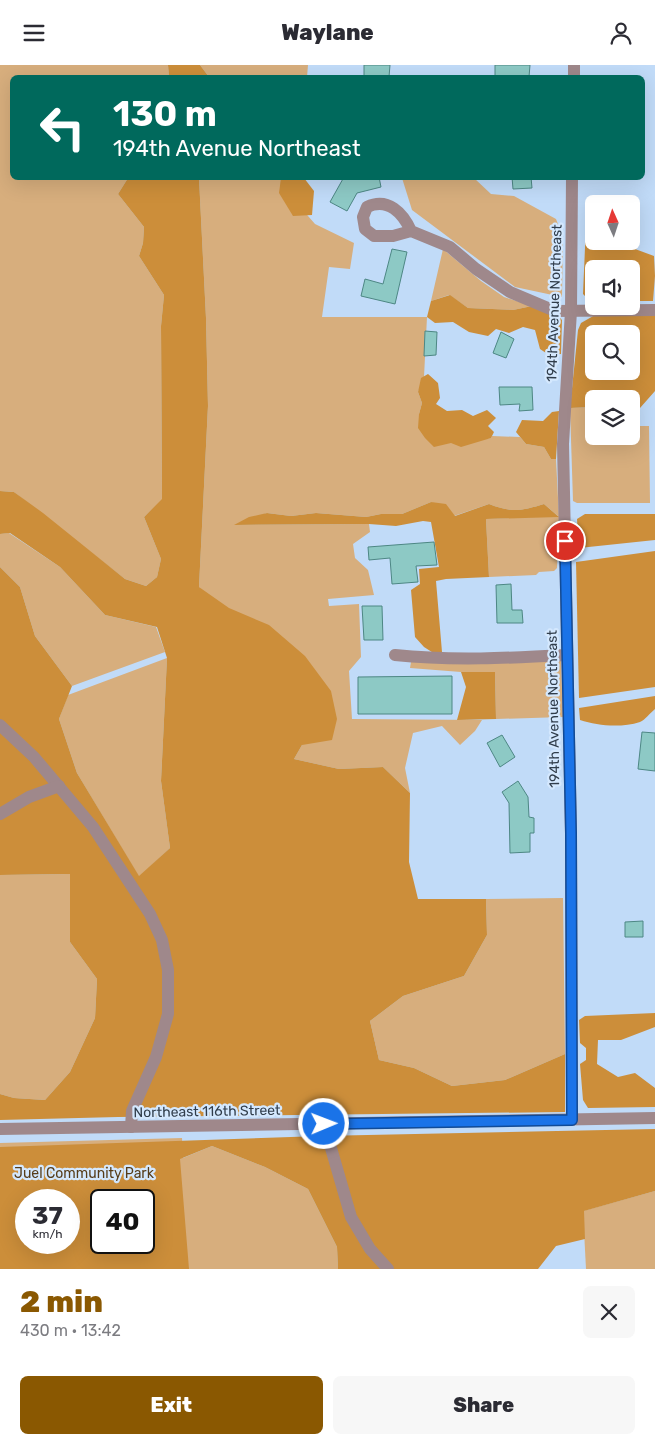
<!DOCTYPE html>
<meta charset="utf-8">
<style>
body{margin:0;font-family:Rubik,sans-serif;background:#f7f7f7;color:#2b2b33;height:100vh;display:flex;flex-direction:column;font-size:19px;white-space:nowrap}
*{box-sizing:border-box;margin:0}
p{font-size:16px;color:#7c7c81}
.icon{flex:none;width:28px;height:28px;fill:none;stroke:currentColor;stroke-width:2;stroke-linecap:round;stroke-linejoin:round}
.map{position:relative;height:1204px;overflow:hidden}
.details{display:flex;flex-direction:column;background:#fff;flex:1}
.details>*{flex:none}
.banner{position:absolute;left:10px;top:10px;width:635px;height:105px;border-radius:8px;box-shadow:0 5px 20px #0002;background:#00695c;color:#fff;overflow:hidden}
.needle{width:32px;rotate:357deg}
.fabs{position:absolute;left:585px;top:130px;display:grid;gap:10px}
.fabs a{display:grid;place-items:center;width:55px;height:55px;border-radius:8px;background:#fff;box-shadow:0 5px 20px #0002;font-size:25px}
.speed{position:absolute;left:15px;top:1124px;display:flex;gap:10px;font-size:25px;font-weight:700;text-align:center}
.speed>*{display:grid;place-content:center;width:65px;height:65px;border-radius:50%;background:#fff;box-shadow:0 5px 20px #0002;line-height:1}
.speed small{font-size:12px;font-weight:400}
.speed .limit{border:2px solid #111;border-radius:8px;background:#fff;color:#111}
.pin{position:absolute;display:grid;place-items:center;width:42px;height:42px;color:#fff;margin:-21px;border:2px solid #fff;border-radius:50%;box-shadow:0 1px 5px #0007}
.me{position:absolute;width:55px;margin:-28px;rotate:89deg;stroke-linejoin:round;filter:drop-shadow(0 0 4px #0008)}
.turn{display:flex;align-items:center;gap:18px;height:105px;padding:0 20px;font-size:22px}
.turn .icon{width:65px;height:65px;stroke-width:2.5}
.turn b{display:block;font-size:35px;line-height:42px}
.round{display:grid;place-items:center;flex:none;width:52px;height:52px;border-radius:8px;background:#f7f7f7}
.summary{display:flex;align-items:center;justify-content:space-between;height:85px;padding:0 20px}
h1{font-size:30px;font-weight:800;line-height:38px;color:#8a5801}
.action{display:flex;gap:10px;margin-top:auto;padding:10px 20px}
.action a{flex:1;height:58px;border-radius:8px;background:#8a5801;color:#fff;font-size:20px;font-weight:800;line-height:58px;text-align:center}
.action a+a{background:#f7f7f7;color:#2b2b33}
header{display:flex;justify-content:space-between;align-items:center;height:65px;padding:0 20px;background:#fff;font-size:22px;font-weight:800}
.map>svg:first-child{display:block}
.green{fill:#d7ae7d;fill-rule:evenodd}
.forest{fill:#cc8e3a;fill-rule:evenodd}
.building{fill:#8dc9c5;stroke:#4d8784}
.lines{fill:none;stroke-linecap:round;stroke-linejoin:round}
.minor{stroke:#9f888b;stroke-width:12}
.route-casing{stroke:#114b97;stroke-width:12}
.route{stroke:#1a73e8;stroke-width:9}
.labels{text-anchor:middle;stroke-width:4.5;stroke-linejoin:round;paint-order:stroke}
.street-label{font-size:14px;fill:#303d4b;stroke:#d4e8fe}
.park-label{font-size:14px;fill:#563c19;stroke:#d4e8fe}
</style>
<header><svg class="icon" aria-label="menu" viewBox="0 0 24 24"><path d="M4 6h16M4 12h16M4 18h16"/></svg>Waylane<svg class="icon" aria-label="person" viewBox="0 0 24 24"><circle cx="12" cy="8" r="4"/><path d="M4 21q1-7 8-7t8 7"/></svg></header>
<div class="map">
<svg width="655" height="1204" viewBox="0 0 655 1204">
<rect width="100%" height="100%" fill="#c1dbf8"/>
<g class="green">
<polygon points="0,0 168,0 169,12 12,12 12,112 128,113 118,129 144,162 143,178 139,191 164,230 161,261 162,435 144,452 161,494 157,512 146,521 125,514 14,427 0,426"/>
<polygon points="200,0 308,0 307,12 209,12"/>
<path d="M199,113H293L295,136L315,159L354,178L350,204L329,202L322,252H427L424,312L418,327L422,338L419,349L451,378L491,373L492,371L520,372L526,379L544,382L551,394H556L559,452L557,503L554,506L539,507L536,510L489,512L486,454L558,451L544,439C521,446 512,448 489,439L454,451L431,437L402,449H381L366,452L316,448L291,451L267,448L236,460L369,459L370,467L353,479L355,493L368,505L374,530L328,534L329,541L359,539L361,592L349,606L352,654L482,655L475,666L460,680L442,661L413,668L405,703L410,728L383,702L339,704L294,694L302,680L199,522L208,341L206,253Z"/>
<polygon points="402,113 474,113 491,129 514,131 556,154 563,172 562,232 515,222 412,145"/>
<polygon points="443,184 481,216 504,232 532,241 513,245 468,243 449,230 431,236"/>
<polygon points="594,342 594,371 631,371 631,361 649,361 650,438 577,438 573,436 570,343"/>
<polygon points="9,468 60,502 105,550 156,562 165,587 72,621 35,571 20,522 0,502 0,469"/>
<polygon points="167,593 161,716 170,783 139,812 77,708 59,654 68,630"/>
<polygon points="561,596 563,652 496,654 495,607 461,607 410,603 411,597"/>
<polygon points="70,809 70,877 97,914 95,953 70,1007 45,1035 14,1033 0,1029 0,810"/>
<polygon points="563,833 565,989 505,1015 452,1021 414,1003 379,995 370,956 403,931 464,911 487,870 486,834"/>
<path d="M182,1073L183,1093L212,1081L265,1102L308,1124L337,1182L338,1204H0V1078ZM26,1135H69V1178H26ZM101,1135H144V1178H101Z"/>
<polygon points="655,1126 655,1204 586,1204 583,1146"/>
</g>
<g class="forest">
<polygon points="168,0 200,0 209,12 169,12"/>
<polygon points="128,113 199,113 206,253 208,341 199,522 229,543 269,560 305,591 331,626 337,654 332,675 302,680 294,694 339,704 383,702 410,728 409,797 418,834 486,834 487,870 464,911 403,931 370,956 379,995 414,1003 452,1021 505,1015 565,989 565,1047 118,1052 0,1055 0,1029 14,1033 45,1035 70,1007 95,953 97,914 70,877 70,809 0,810 0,502 20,522 35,571 72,621 59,654 77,708 139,811 170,783 161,716 167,593 157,562 105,550 60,502 10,468 0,469 0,426 14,427 43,448 125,514 146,521 157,512 161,494 144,452 162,434 161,261 164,230 139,191 143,178 144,162 118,129"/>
<polygon points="281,113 304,113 314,126 312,150 293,151 279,128"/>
<polygon points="594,156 594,176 631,176 631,164 634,166 635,184 654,191 655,211 653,236 631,236 631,204 594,204 594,237 592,238 583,229 586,160"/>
<polygon points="450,230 468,243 513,245 532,241 560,253 562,255 561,289 549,290 540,284 535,265 523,262 509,268 496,264 488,271 469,267 453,257 435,258 427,252 431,236"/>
<path d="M595,250H655V326L640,343H631V334H594V342L570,343L578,265L581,258ZM594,269H631V306H594Z"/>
<polygon points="428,309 438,318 440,333 436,339 447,346 462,345 473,351 487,345 496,353 488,361 494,367 491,373 461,382 451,378 434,382 425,373 418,363 419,349 422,338 418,327 421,313"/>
<polygon points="559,346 556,394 551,394 544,382 526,379 516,367 522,355 543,356 552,347"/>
<path d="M431,437L446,439L455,451L489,439C512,448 521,446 544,439L559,452L486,454L489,512L446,514L436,516L442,587L435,589L424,582L415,572L411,525L420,519L419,504L439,502L431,457L423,456L396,461L369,459L234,460L249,452L267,448L291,451L316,448L366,452L381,449H402Z"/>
<polygon points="585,449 655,449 655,475 579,483 577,454"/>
<polygon points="655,486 655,622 579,633 576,497"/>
<polygon points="461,607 495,607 496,654 457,655 466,622"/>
<path d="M655,631V644C650,648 645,655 640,657C621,663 598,661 580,655L579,643Z"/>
<polygon points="655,948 655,962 621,975 598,975 597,999 618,1012 635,1008 655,1023 655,1042 588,1043 583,1035 580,999 586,995 586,983 580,978 579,955 585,951"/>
<path d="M655,1064V1126L584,1146L585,1174L556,1181L538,1204H338L337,1182L308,1124L265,1102L212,1081L180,1094L189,1204H0V1082L320,1071ZM26,1135H69V1178H26ZM101,1135H144V1178H101Z"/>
</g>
<g class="building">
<polygon points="364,0 390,0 389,12 364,12"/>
<polygon points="495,0 530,0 529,12 495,12"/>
<polygon points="344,112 379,112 381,122 357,128 347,146 330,137"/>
<polygon points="512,112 531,112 532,123 513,124"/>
<polygon points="392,184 407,187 395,239 361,231 365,214 383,219"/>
<polygon points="425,266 437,267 436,290 424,291"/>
<polygon points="501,267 514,274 506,293 493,288"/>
<polygon points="499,322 532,322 533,345 519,346 520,339 500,340"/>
<polygon points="434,477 437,500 416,501 418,517 392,519 390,493 369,495 368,482"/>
<polygon points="511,519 512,545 522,545 523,558 497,558 496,520"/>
<polygon points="362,541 382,541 383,575 364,575"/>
<polygon points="452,611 452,649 358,649 358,612"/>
<polygon points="642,667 655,668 655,706 638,704"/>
<polygon points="502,670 515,692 500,702 487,678"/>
<polygon points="518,716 528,732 529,752 534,753 534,768 530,768 530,787 510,788 509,738 502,727"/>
<polygon points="643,856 643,872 625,872 625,857"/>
</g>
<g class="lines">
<g class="minor">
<polyline points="574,12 574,0"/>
<path d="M411,166C403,148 388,132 367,142L363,152L365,164L374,171H393L411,166L450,182L476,204L510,227L555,246L655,245"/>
<path d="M395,590C452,596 510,593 567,590"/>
<polyline points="0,660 34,692 93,762 150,849 162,875 168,905 168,949 156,992 132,1046 131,1062"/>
<polyline points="0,749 29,732 59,721"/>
<polyline points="572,1055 571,768 563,379 571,246 572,112"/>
<polyline points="324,1059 351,1152 370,1184 388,1204"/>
<polyline points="0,1064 655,1053"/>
</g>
</g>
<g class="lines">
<g class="route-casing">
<polyline id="route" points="324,1059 572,1055 571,768 565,476"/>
</g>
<use href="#route" class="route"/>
</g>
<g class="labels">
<g class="street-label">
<text transform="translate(554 238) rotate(-88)" y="5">194th Avenue Northeast</text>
<text transform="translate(553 644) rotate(-91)" y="5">194th Avenue Northeast</text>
<text transform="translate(207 1046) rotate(-1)" y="5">Northeast 116th Street</text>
</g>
<g class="park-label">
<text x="84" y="1113">Juel Community Park</text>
</g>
</g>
</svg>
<div class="fabs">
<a><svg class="needle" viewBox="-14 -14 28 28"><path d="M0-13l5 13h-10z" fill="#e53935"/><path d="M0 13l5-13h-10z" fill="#7c7c81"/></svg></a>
<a><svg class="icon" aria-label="sound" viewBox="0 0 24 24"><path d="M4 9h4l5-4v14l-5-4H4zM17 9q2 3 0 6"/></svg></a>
<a><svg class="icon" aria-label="search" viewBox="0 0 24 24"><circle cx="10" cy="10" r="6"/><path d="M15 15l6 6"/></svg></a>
<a><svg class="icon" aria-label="layers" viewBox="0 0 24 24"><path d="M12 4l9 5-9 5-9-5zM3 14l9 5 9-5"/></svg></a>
</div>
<div class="speed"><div>37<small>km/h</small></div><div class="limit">40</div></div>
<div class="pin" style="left:565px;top:476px;background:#d93025"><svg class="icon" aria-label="arrive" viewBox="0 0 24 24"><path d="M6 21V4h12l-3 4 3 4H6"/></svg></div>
<svg class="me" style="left:324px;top:1059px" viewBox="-20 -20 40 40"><circle r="17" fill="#1a73e8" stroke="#fff" stroke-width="3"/><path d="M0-11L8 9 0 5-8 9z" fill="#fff"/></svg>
<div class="banner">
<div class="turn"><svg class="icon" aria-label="left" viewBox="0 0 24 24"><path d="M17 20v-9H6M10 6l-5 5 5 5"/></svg><div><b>130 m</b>194th Avenue Northeast</div></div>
</div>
</div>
<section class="details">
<div class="summary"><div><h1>2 min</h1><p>430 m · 13:42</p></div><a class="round"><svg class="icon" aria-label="close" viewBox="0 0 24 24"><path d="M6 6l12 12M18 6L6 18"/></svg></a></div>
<div class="action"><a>Exit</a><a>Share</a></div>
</section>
